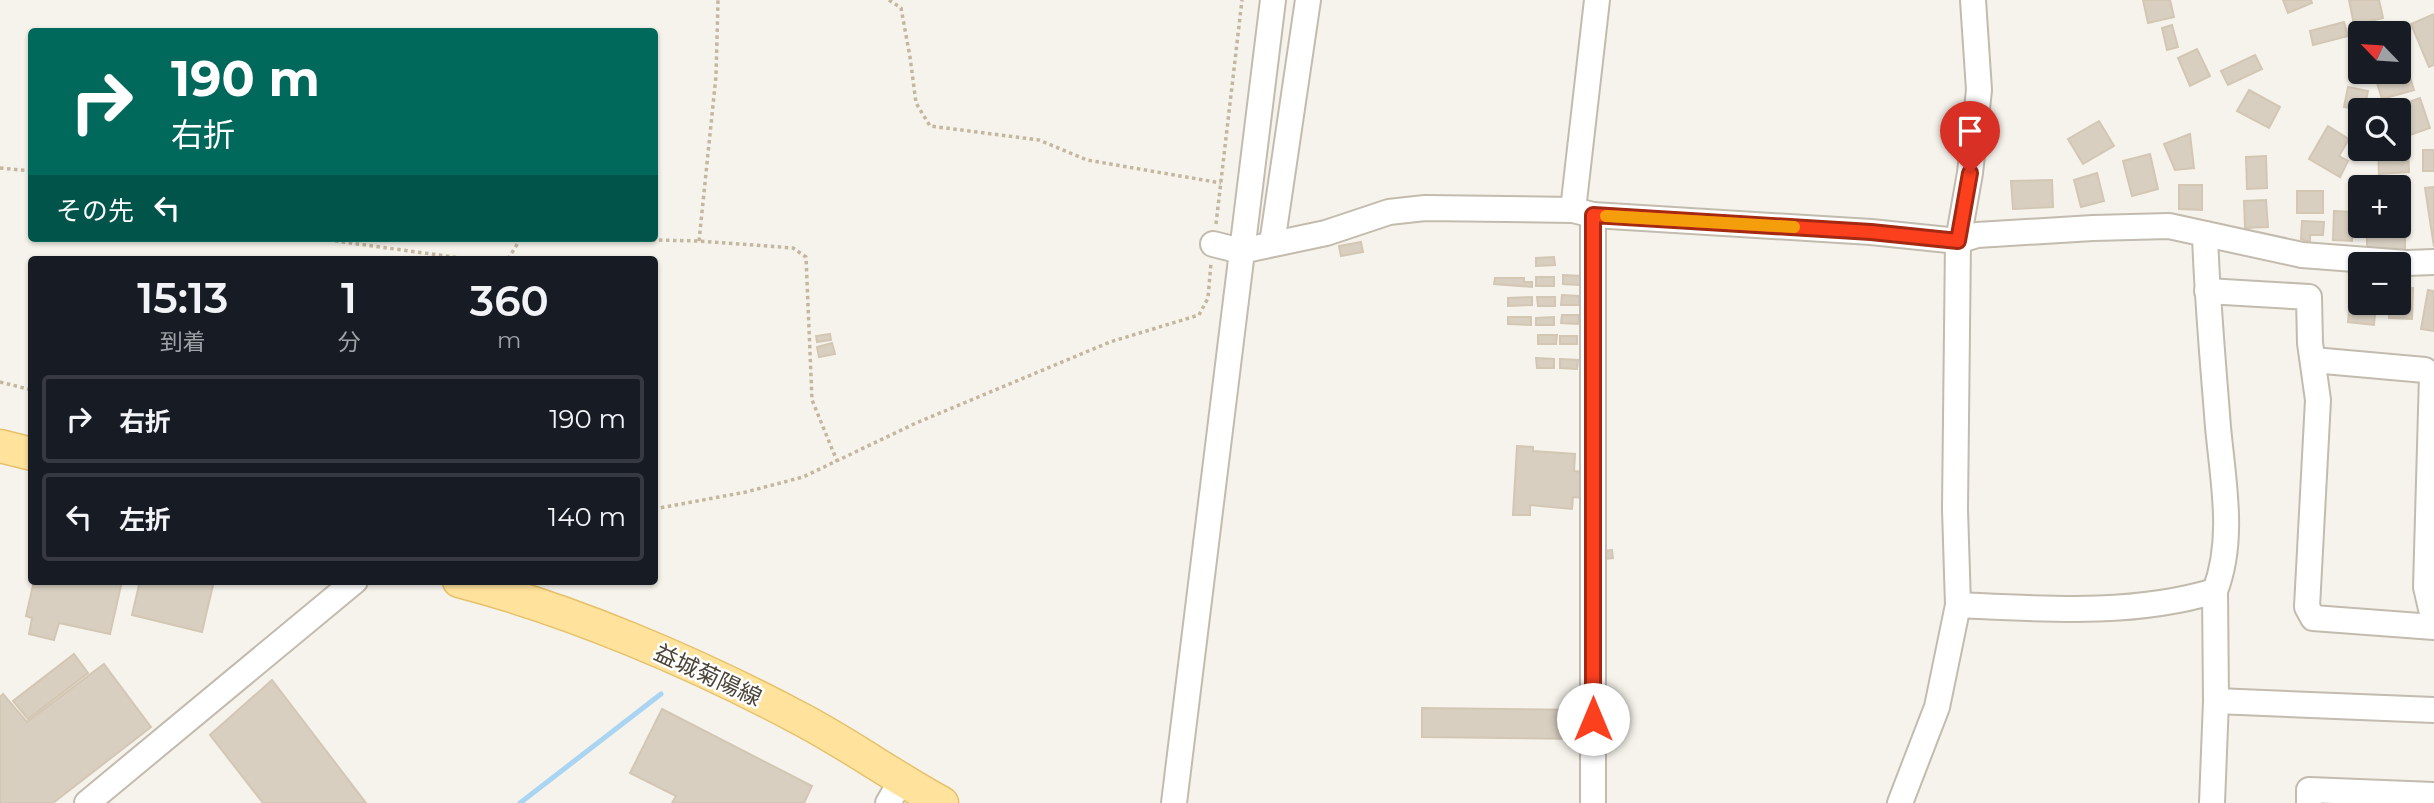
<!DOCTYPE html>
<html lang="ja">
<meta charset="utf-8">
<style>
body{margin:0;font-family:Montserrat,"Noto Sans JP",sans-serif;background:#20242c;color:#f1f3f6;height:100vh;display:flex;flex-direction:column;font-size:26px;white-space:nowrap}
*{box-sizing:border-box;margin:0}
p{font-size:23px;color:#9ea1a6}
.icon{flex:none;width:38px;height:38px;fill:none;stroke:currentColor;stroke-width:2;stroke-linecap:round;stroke-linejoin:round}
.map{position:relative;flex:1;overflow:hidden}
.sheet{position:absolute;left:28px;top:256px;width:630px;height:329px;display:flex;flex-direction:column;background:#171b24;border-radius:7px;box-shadow:0 2px 5px #0004}
.sheet>*{flex:none}
.guide{position:absolute;left:28px;top:28px;width:630px;height:214px;border-radius:7px;box-shadow:0 2px 5px #0004;background:#00695c;color:#fff;overflow:hidden}
.needle{width:46px;rotate:295deg}
.buttons{position:absolute;left:2348px;top:21px;display:grid;gap:14px}
.buttons a{display:grid;place-items:center;width:63px;height:63px;border-radius:7px;background:#171b24;box-shadow:0 2px 5px #0004;font-size:35px}
.pin{position:absolute;display:grid;place-items:center;width:60px;height:60px;color:#fff;margin:-72px -30px;border-radius:50% 50% 50% 0;rotate:-45deg;box-shadow:0 0 7px #0007}
.pin .icon{rotate:45deg}
.me{position:absolute;width:77px;margin:-38px;rotate:0deg;stroke-linejoin:round;filter:drop-shadow(0 0 5px #0008)}
.turn{display:flex;align-items:center;gap:24px;height:147px;padding:0 28px;font-size:32px}
.turn .icon{width:91px;height:91px;stroke-width:2.5}
.turn b{display:block;font-size:49px;line-height:60px}
.then{display:flex;align-items:center;height:66px;padding:0 28px;background:#0003;gap:14px;font-size:26px}
.eta{display:flex;justify-content:space-evenly;align-items:center;height:119px;text-align:center}
.eta b{font-size:42px;font-weight:600;line-height:49px}
ul{padding:0;list-style:none}
li{display:flex;align-items:center;gap:21px;height:88px;margin:0 14px 10px;padding:0 14px;border:4px solid #363941;border-radius:7px}
li div{flex:1}
li b{display:block;font-size:26px}
li em{font-style:normal}
.map>svg:first-child{display:block}
.lines{fill:none;stroke-linecap:round;stroke-linejoin:round}
.stream{stroke:#a9d4f2;stroke-width:5}
.building{fill:#d8cfc1;stroke:#d3c7b4;stroke-width:2}
.minor-casing{stroke:#c2bbae;stroke-width:28}
.major-casing{stroke:#e6c16a;stroke-width:35}
.path{stroke:#c4b79f;stroke-width:3.5;stroke-dasharray:3.5 3.5;stroke-linecap:butt}
.minor{stroke:#fff;stroke-width:24}
.major{stroke:#ffe39c;stroke-width:32}
.route-casing{stroke:#a42913;stroke-width:18}
.route{stroke:#fc3f1d;stroke-width:12}
.slow{stroke:#f59e0b;stroke-width:12}
.labels{text-anchor:middle;stroke-width:5;stroke-linejoin:round;paint-order:stroke}
.street-label{font-size:23px;fill:#4b4439;stroke:#fff}
</style>
<div class="map">
<svg width="2434" height="803" viewBox="0 0 2434 803">
<rect width="100%" height="100%" fill="#f6f3ec"/>
<g class="lines">
<polyline class="stream" points="520,803 661,694"/>
</g>
<g class="building">
<polygon points="2143,0 2170,0 2174,17 2148,23"/>
<polygon points="2283,0 2311,0 2312,3 2288,13"/>
<polygon points="2349,0 2379,0 2383,18 2354,25"/>
<polygon points="2434,14 2434,65 2429,67 2411,24"/>
<polygon points="2344,22 2348,36 2313,45 2310,31"/>
<polygon points="2172,25 2178,47 2167,50 2162,28"/>
<polygon points="2197,49 2210,76 2190,86 2178,58"/>
<polygon points="2255,55 2262,69 2228,85 2221,71"/>
<polygon points="2408,71 2414,90 2382,99 2376,80"/>
<polygon points="2348,87 2368,91 2364,110 2344,107"/>
<polygon points="2249,90 2280,107 2269,128 2237,111"/>
<polygon points="2420,98 2430,128 2410,135 2400,105"/>
<polygon points="2398,105 2399,110 2380,110"/>
<polygon points="2399,111 2405,131 2399,132"/>
<polygon points="2099,121 2114,146 2083,164 2068,139"/>
<polygon points="2328,126 2349,139 2339,156 2348,161 2340,177 2309,159"/>
<polygon points="2190,134 2194,168 2175,170 2164,144"/>
<polygon points="2408,148 2409,172 2379,174 2378,149"/>
<rect x="2423" y="150" width="11" height="21"/>
<polygon points="2150,154 2158,189 2132,196 2123,161"/>
<polygon points="2266,156 2267,188 2247,189 2246,157"/>
<polygon points="2097,173 2104,201 2081,207 2074,180"/>
<polygon points="2052,180 2053,207 2013,209 2011,181"/>
<polygon points="2179,185 2202,185 2202,210 2179,209"/>
<polygon points="2434,187 2434,247 2425,188"/>
<rect x="2297" y="191" width="26" height="22"/>
<polygon points="2266,200 2268,227 2245,228 2244,201"/>
<polygon points="2399,203 2405,203 2405,251 2367,250 2367,226 2399,226"/>
<polygon points="2334,211 2353,212 2352,241 2333,240"/>
<polygon points="2302,221 2324,222 2323,235 2310,235 2310,242 2301,239"/>
<polygon points="1361,242 1363,252 1341,256 1339,246"/>
<polygon points="1554,257 1555,265 1536,266 1536,258"/>
<polygon points="1563,275 1581,276 1580,285 1563,284"/>
<rect x="1536" y="277" width="18" height="9"/>
<polygon points="1495,278 1524,278 1524,282 1532,282 1532,287 1494,284"/>
<polygon points="2399,288 2413,288 2412,319 2389,318 2390,303 2399,303"/>
<polygon points="2351,290 2361,291 2361,303 2376,303 2374,325 2348,322"/>
<polygon points="2428,290 2434,291 2434,331 2421,329"/>
<polygon points="1562,295 1579,296 1579,305 1561,305"/>
<polygon points="1532,297 1532,305 1508,306 1508,298"/>
<polygon points="1537,297 1555,297 1555,306 1538,306"/>
<polygon points="1562,315 1579,315 1578,324 1561,323"/>
<polygon points="1508,317 1531,317 1531,325 1508,324"/>
<polygon points="1554,317 1554,325 1536,325 1536,318"/>
<polygon points="830,334 831,340 817,342 816,336"/>
<polygon points="1538,335 1557,335 1556,344 1538,344"/>
<rect x="1560" y="336" width="17" height="8"/>
<polygon points="832,343 835,354 819,357 817,347"/>
<polygon points="1536,358 1554,359 1554,368 1537,368"/>
<polygon points="1560,359 1578,360 1577,369 1560,368"/>
<polygon points="1517,446 1533,447 1533,451 1575,454 1574,471 1585,472 1584,498 1573,497 1572,509 1530,505 1530,515 1513,515"/>
<polygon points="1612,550 1613,558 1604,559 1603,551"/>
<polygon points="34,581 122,581 110,634 59,623 54,640 29,634 32,618 26,616"/>
<polygon points="130,581 214,581 202,632 132,615 139,585"/>
<polygon points="74,654 88,673 28,719 13,701"/>
<polygon points="104,664 151,727 53,803 0,803 0,697 3,694 27,722"/>
<polygon points="272,680 366,803 263,803 210,735"/>
<polygon points="1422,708 1581,710 1582,739 1422,737"/>
<polygon points="662,709 812,786 804,803 672,803 676,796 630,773"/>
</g>
<g class="lines">
<g class="minor-casing">
<g id="minor">
<polyline points="1573,210 1597,0"/>
<polyline points="1593,215 1593,803"/>
<polyline points="1213,244 1241,251 1326,233 1389,212 1425,208 1573,210 1593,215 1871,232 1958,241 1977,235 2093,228 2169,226 2302,255 2407,263 2434,262"/>
<polyline points="1272,244 1308,0"/>
<polyline points="2207,291 2309,297 2310,343 2318,400 2307,607 2313,618 2434,627"/>
<polyline points="2313,360 2425,370 2432,376 2426,587 2434,622"/>
<path d="M1958,605C2044,609 2132,616 2215,591C2235,539 2223,481 2218,427C2213,362 2207,298 2205,234"/>
<polyline points="2216,701 2434,710"/>
<polyline points="87,803 355,581"/>
<polyline points="888,803 901,781"/>
<polyline points="1174,803 1273,0"/>
<polyline points="1900,803 1937,707 1958,605 1955,509 1958,241 1970,173 1979,90 1973,0"/>
<polyline points="2212,803 2216,701 2215,591"/>
<polyline points="2309,803 2309,790 2434,795"/>
</g>
</g>
<g class="major-casing">
<g id="major">
<polyline points="0,446 32,454"/>
<path d="M459,581C571,610 693,662 795,716C846,742 892,776 942,803"/>
</g>
</g>
<g class="path">
<polyline points="889,0 901,8 910,57 916,103 930,126 1039,140 1087,160 1221,183"/>
<polyline points="0,168 32,171"/>
<polyline points="1216,224 1242,0"/>
<polyline points="314,238 468,259"/>
<polyline points="568,238 699,241 793,248 806,257 812,400 837,461"/>
<polyline points="699,241 716,76 718,0"/>
<polyline points="508,259 521,238"/>
<polyline points="0,382 32,390"/>
<polyline points="654,509 746,492 803,477 916,423 1110,342 1199,315 1208,298 1211,263"/>
</g>
<use href="#minor" class="minor"/>
<use href="#major" class="major"/>
</g>
<g class="lines">
<g class="route-casing">
<polyline id="route" points="1593,719 1593,215 1871,232 1958,241 1970,173"/>
</g>
<use href="#route" class="route"/>
<polyline class="slow" points="1606,216 1794,227"/>
</g>
<g class="labels">
<g class="street-label">
<text transform="translate(708 675) rotate(25)" y="8">益城菊陽線</text>
</g>
</g>
</svg>
<div class="buttons">
<a><svg class="needle" viewBox="-14 -14 28 28"><path d="M0-13l5 13h-10z" fill="#e53935"/><path d="M0 13l5-13h-10z" fill="#9ea1a6"/></svg></a>
<a><svg class="icon" aria-label="search" viewBox="0 0 24 24"><circle cx="10" cy="10" r="6"/><path d="M15 15l6 6"/></svg></a>
<a>+</a>
<a>−</a>
</div>
<div class="pin" style="left:1970px;top:173px;background:#d93025"><svg class="icon" aria-label="arrive" viewBox="0 0 24 24"><path d="M6 21V4h12l-3 4 3 4H6"/></svg></div>
<svg class="me" style="left:1593px;top:719px" viewBox="-20 -20 40 40"><circle r="19" fill="#fff"/><path d="M0-13L10 11 0 6-10 11z" fill="#fc3f1d"/></svg>
<div class="guide">
<div class="turn"><svg class="icon" aria-label="right" viewBox="0 0 24 24"><path d="M7 20v-9h11M14 6l5 5-5 5"/></svg><div><b>190 m</b>右折</div></div>
<div class="then">その先<svg class="icon" aria-label="left" viewBox="0 0 24 24"><path d="M17 20v-9H6M10 6l-5 5 5 5"/></svg></div>
</div>
<section class="sheet">
<div class="eta">
<div><b>15:13</b><p>到着</p></div>
<div><b>1</b><p>分</p></div>
<div><b>360</b><p>m</p></div>
</div>
<ul>
<li><svg class="icon" aria-label="right" viewBox="0 0 24 24"><path d="M7 20v-9h11M14 6l5 5-5 5"/></svg><div><b>右折</b></div><em>190 m</em></li>
<li><svg class="icon" aria-label="left" viewBox="0 0 24 24"><path d="M17 20v-9H6M10 6l-5 5 5 5"/></svg><div><b>左折</b></div><em>140 m</em></li>
</ul>
</section>
</div>
